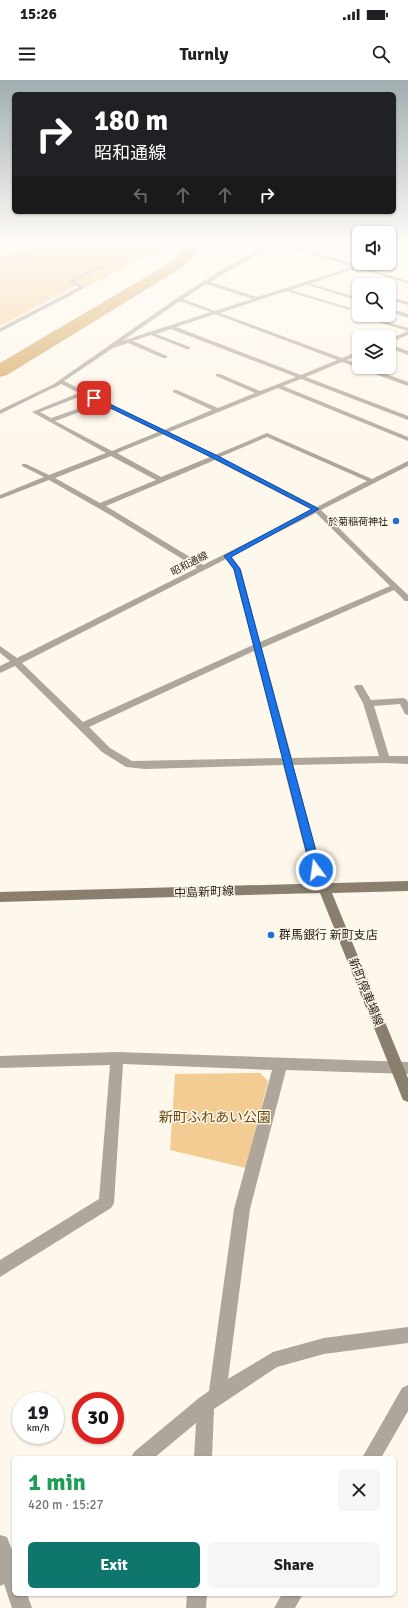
<!DOCTYPE html>
<meta charset="utf-8">
<style>
body{margin:0;font-family:Signika,"Noto Sans JP",sans-serif;background:#f6f6f6;color:#202124;height:100vh;display:flex;flex-direction:column;font-size:15px;white-space:nowrap}
*{box-sizing:border-box;margin:0}
p{font-size:13px;color:#757577}
.icon{flex:none;width:22px;height:22px;fill:none;stroke:currentColor;stroke-width:2;stroke-linecap:round;stroke-linejoin:round}
.map{position:relative;flex:1;overflow:hidden}
.details{position:absolute;left:12px;top:1376px;width:384px;height:140px;display:flex;flex-direction:column;background:#fff;border-radius:6px;box-shadow:0 1px 3px #0004}
.details>*{flex:none}
.banner{position:absolute;left:12px;top:12px;width:384px;height:122px;border-radius:6px;box-shadow:0 1px 3px #0004;background:#202124;color:#fff;overflow:hidden}
.fabs{position:absolute;left:352px;top:146px;display:grid;gap:8px}
.fabs a{display:grid;place-items:center;width:44px;height:44px;border-radius:6px;background:#fff;box-shadow:0 1px 3px #0004;font-size:20px}
.speed{position:absolute;left:12px;top:1312px;display:flex;gap:8px;font-size:20px;font-weight:700;text-align:center}
.speed>*{display:grid;place-content:center;width:52px;height:52px;border-radius:50%;background:#fff;box-shadow:0 1px 3px #0004;line-height:1}
.speed small{font-size:10px;font-weight:400}
.speed .limit{border:6px solid #d22;background:#fff;color:#111}
.pin{position:absolute;display:grid;place-items:center;width:34px;height:34px;color:#fff;margin:-17px;border-radius:8px;box-shadow:0 2px 6px #0006}
.me{position:absolute;width:44px;margin:-22px;rotate:346deg;stroke-linejoin:round;filter:drop-shadow(0 0 3px #0008)}
.turn{display:flex;align-items:center;gap:14px;height:84px;padding:0 16px;font-size:18px}
.turn .icon{width:52px;height:52px;stroke-width:2.5}
.turn b{display:block;font-size:28px;line-height:34px}
.lanes{display:flex;align-items:center;height:38px;padding:0 16px;background:#0003;justify-content:center;gap:20px;direction:ltr}
.lanes .off{opacity:.35}
.round{display:grid;place-items:center;flex:none;width:42px;height:42px;border-radius:6px;background:#f6f6f6}
.headline{display:flex;align-items:center;justify-content:space-between;height:68px;padding:0 16px}
h1{font-size:24px;font-weight:700;line-height:30px;color:#1e9e55}
.action{display:flex;gap:8px;margin-top:auto;padding:8px 16px}
.action a{flex:1;height:46px;border-radius:6px;background:#0f766e;color:#fff;font-size:16px;font-weight:700;line-height:46px;text-align:center}
.action a+a{background:#f6f6f6;color:#202124}
.status{display:flex;justify-content:space-between;align-items:center;height:28px;padding:0 20px;background:#fff;direction:ltr}
.status svg{height:11px;fill:currentColor}
header{display:flex;justify-content:space-between;align-items:center;height:52px;padding:0 16px;background:#fff;font-size:18px;font-weight:700}
.map>svg:first-child{display:block}
.green{fill:#f2cc93}
.lines{fill:none;stroke-linecap:round;stroke-linejoin:round}
.river{fill:#d4a55c;fill-rule:evenodd}
.service{fill:#aea69b;fill-rule:evenodd}
.minor{fill:#aea69b;fill-rule:evenodd}
.secondary{fill:#8a7f6e;fill-rule:evenodd}
.shaded-wall{fill:#a19481}
.route{fill:#1a73e8;stroke:#114b97}
.poi-dot{fill:#1e6fda;stroke:#fef7eb;stroke-width:1.5}
.labels{text-anchor:middle;stroke-width:3;stroke-linejoin:round;paint-order:stroke}
.far-poi-label{font-size:10px;fill:#2a2319;stroke:#fef7eb;text-anchor:end}
.far-street-label{font-size:10px;fill:#2a2319;stroke:#fef7eb}
.street-label{font-size:12px;fill:#2a2319;stroke:#fef7eb}
.poi-label{font-size:12px;fill:#2a2319;stroke:#fef7eb;text-anchor:start}
.near-park-label{font-size:14px;fill:#694a11;stroke:#fef7eb}
</style>
<div class="status"><b>15:26</b><svg viewBox="0 0 49 12"><path d="M0 12V9h3v3zM5 12V6h3v6zM10 12V3h3v9zM15 12V0h3v12zM26 1h20v11H26zM47 4h2v5h-2z"/></svg></div>
<header><svg class="icon" aria-label="menu" viewBox="0 0 24 24"><path d="M4 6h16M4 12h16M4 18h16"/></svg>Turnly<svg class="icon" aria-label="search" viewBox="0 0 24 24"><circle cx="10" cy="10" r="6"/><path d="M15 15l6 6"/></svg></header>
<div class="map">
<svg width="408" height="1528" viewBox="0 0 408 1528">
<rect width="100%" height="100%" fill="#fef7eb"/>
<g class="green">
<polygon points="56,163 177,163 160,176 146,176 83,209 76,206 0,246 0,175"/>
<polygon points="260,993 268,1001 246,1088 170,1070 175,994"/>
</g>
<g class="lines">
<polygon class="river" points="189,163 205,163 183,187 7,295 0,297 0,283 173,181"/>
<g class="service">
<polygon points="100,185 104,186 74,202 84,206 83,209 0,252 0,248 79,207 68,202"/>
<polygon points="305,202 359,218 359,221 305,204"/>
<polygon points="389,217 408,222 408,225 389,220"/>
<polygon points="389,228 408,234 408,238 389,231"/>
<polygon points="52,305 57,306 0,334 0,330"/>
</g>
<g class="minor">
<path d="M271,163H277L210,202L257,217L352,187L277,163H285L357,185L370,183L362,187L408,201V203L357,188L291,210L350,228V230L286,211L220,233L342,278L359,271V275L347,280L359,284V287H367L408,302V306L342,282L306,297L408,336V340L301,299L283,306L408,357V361L278,308L169,352L215,375L267,353L372,399L408,381V386L321,430L369,478L408,515V521H405L394,510L262,568L292,678L379,676L363,623L354,607L356,605H362L371,620L403,618L406,619L408,622V635L405,634L400,624L374,626L389,676H408V684L385,683L293,685L322,790L330,808L328,811L324,813L320,811L310,790L283,685L145,689L126,687L102,672L15,586L0,593V586L10,581L0,573V566L17,578L197,488L112,436L49,400L0,419V415L44,397L22,386V384H26L49,395L106,373L32,332L79,313L61,304L54,308L51,306L177,218L218,192ZM206,204L252,219L215,231L183,219ZM180,221L211,232L122,261ZM215,234L337,280L301,295L176,247ZM171,249L296,297L260,311L220,294H216V296L255,313L218,328L177,310H173V312L212,330L164,350L64,301L113,268L128,263L163,278H167V276L133,261L151,255L186,269H190V267L156,254ZM84,315L97,322L51,338L40,332ZM102,324L158,352L112,371L55,341ZM164,354L210,377L161,397L117,373ZM267,357L367,401L317,427L220,377ZM111,376L156,400L100,423L55,398ZM215,380L312,430L203,485L106,426ZM316,433L390,506L260,562L241,489L231,476ZM226,479L233,489L253,565L83,642L22,583ZM254,571L282,678L132,681L110,668L89,647Z"/>
<polygon points="408,169 408,171 389,177 389,175"/>
<polygon points="369,237 408,248 408,255 389,263 389,259 408,251 369,239"/>
<polygon points="357,254 364,256 365,257 355,257 354,256"/>
<polygon points="389,264 408,271 408,275 389,268"/>
<polygon points="117,972 408,982 408,994 286,990 250,1129 228,1299 273,1272 324,1258 408,1247 408,1263 324,1274 277,1287 214,1329 212,1378 194,1378 196,1343 154,1378 131,1378 134,1372 199,1318 209,1311 234,1129 272,990 123,984 114,1123 111,1128 0,1197 0,1180 99,1119 110,985 0,988 0,976"/>
<polygon points="408,1305 408,1331 381,1378 362,1378 402,1308"/>
<polygon points="0,1455 7,1457 14,1475 14,1514 27,1514 32,1528 12,1528 4,1504 0,1506"/>
<polygon points="187,1514 207,1514 206,1528 186,1528"/>
<polygon points="282,1514 303,1514 295,1528 274,1528"/>
</g>
<polygon class="secondary" points="408,801 408,811 332,813 408,998 408,1022 403,1020 401,1015 320,813 0,822 0,812"/>
</g>
<polygon class="shaded-wall" points="389,164 404,164 389,169"/>
<linearGradient id="sky" x2="0" y2="1"><stop stop-color="#a0aeb0"/><stop offset="0.43" stop-color="#fffbf6"/><stop offset="1" stop-color="#fffbf6" stop-opacity="0"/></linearGradient>
<rect width="408" height="377" fill="url(#sky)"/>
<polygon class="route" points="92,317 95,317 218,376 319,429 231,477 240,489 321,790 319,793 313,793 311,790 234,489 224,476 312,429 215,379 92,319"/>
<g class="poi-dot">
<circle cx="396" cy="441" r="4"/>
<circle cx="271" cy="855" r="4"/>
</g>
<g class="labels">
<g class="far-poi-label">
<text x="388" y="445">於菊稲荷神社</text>
</g>
<g class="far-street-label">
<text transform="translate(189 483) rotate(-27)" y="4">昭和通線</text>
</g>
<g class="street-label">
<text transform="translate(204 812) rotate(-2)" y="4">中島新町線</text>
<text transform="translate(366 912) rotate(68)" y="4">新町停車場線</text>
</g>
<g class="poi-label">
<text x="279" y="859">群馬銀行 新町支店</text>
</g>
<g class="near-park-label">
<text x="215" y="1042">新町ふれあい公園</text>
</g>
</g>
</svg>
<div class="fabs">
<a><svg class="icon" aria-label="sound" viewBox="0 0 24 24"><path d="M4 9h4l5-4v14l-5-4H4zM17 9q2 3 0 6"/></svg></a>
<a><svg class="icon" aria-label="search" viewBox="0 0 24 24"><circle cx="10" cy="10" r="6"/><path d="M15 15l6 6"/></svg></a>
<a><svg class="icon" aria-label="layers" viewBox="0 0 24 24"><path d="M12 4l9 5-9 5-9-5zM3 14l9 5 9-5"/></svg></a>
</div>
<div class="speed"><div>19<small>km/h</small></div><div class="limit">30</div></div>
<div class="pin" style="left:94px;top:318px;background:#d93025"><svg class="icon" aria-label="arrive" viewBox="0 0 24 24"><path d="M6 21V4h12l-3 4 3 4H6"/></svg></div>
<svg class="me" style="left:316px;top:790px" viewBox="-20 -20 40 40"><circle r="17" fill="#1a73e8" stroke="#fff" stroke-width="3"/><path d="M0-11L8 9 0 5-8 9z" fill="#fff"/></svg>
<div class="banner">
<div class="turn"><svg class="icon" aria-label="right" viewBox="0 0 24 24"><path d="M7 20v-9h11M14 6l5 5-5 5"/></svg><div><b>180 m</b>昭和通線</div></div>
<div class="lanes"><svg class="icon off" aria-label="left" viewBox="0 0 24 24"><path d="M17 20v-9H6M10 6l-5 5 5 5"/></svg><svg class="icon off" aria-label="ahead" viewBox="0 0 24 24"><path d="M12 20V5M6 11l6-6 6 6"/></svg><svg class="icon off" aria-label="ahead" viewBox="0 0 24 24"><path d="M12 20V5M6 11l6-6 6 6"/></svg><svg class="icon" aria-label="right" viewBox="0 0 24 24"><path d="M7 20v-9h11M14 6l5 5-5 5"/></svg></div>
</div>
<section class="details">
<div class="headline"><div><h1>1 min</h1><p>420 m · 15:27</p></div><a class="round"><svg class="icon" aria-label="close" viewBox="0 0 24 24"><path d="M6 6l12 12M18 6L6 18"/></svg></a></div>
<div class="action"><a>Exit</a><a>Share</a></div>
</section>
</div>
